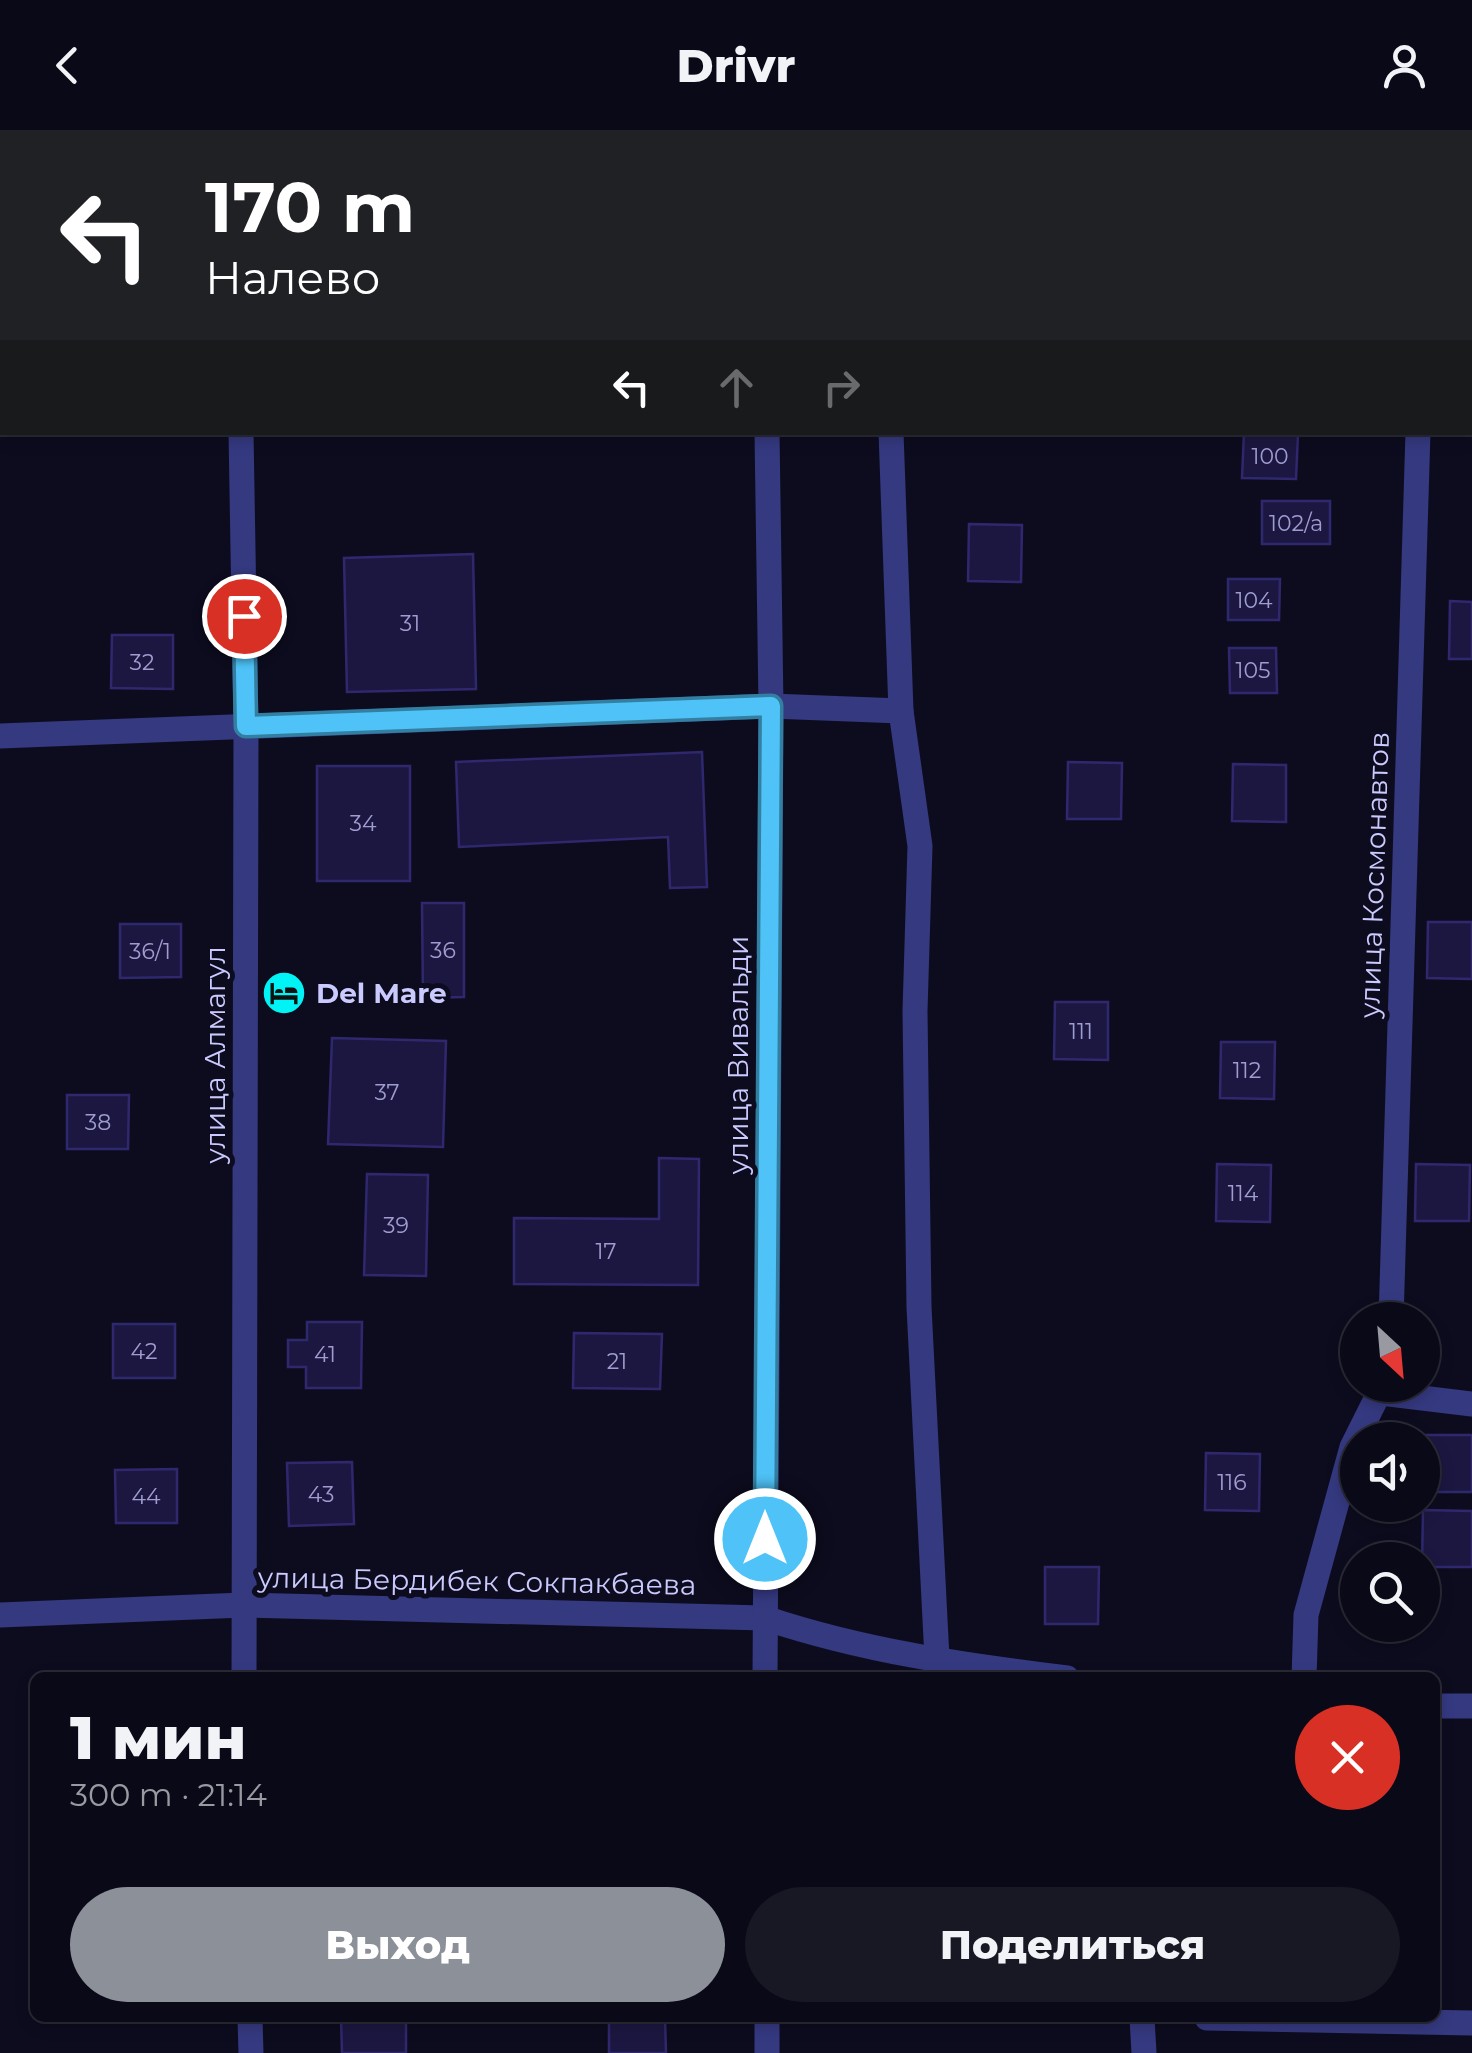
<!DOCTYPE html>
<html lang="ru">
<meta charset="utf-8">
<style>
body{margin:0;font-family:Montserrat,sans-serif;background:#181724;color:#f1f3f6;height:100vh;display:flex;flex-direction:column;font-size:38px;white-space:nowrap}
*{box-sizing:border-box;margin:0}
p{font-size:32px;color:#999aa1}
.icon{flex:none;width:55px;height:55px;fill:none;stroke:currentColor;stroke-width:2;stroke-linecap:round;stroke-linejoin:round}
.map{position:relative;flex:1;overflow:hidden}
.details{position:absolute;left:30px;top:1542px;width:1410px;height:350px;display:flex;flex-direction:column;background:#0a0917;border-radius:15px;box-shadow:0 5px 15px #0003,0 0 0 2px #2a2a36}
.details>*{flex:none}
.banner{position:absolute;left:0px;top:0px;width:1472px;height:305px;box-shadow:0 5px 15px #0003,0 0 0 2px #2a2a36;background:#202124;color:#fff;overflow:hidden}
.needle{width:65px;rotate:154deg}
.buttons{position:absolute;left:1340px;top:1172px;display:grid;gap:20px}
.buttons a{display:grid;place-items:center;width:100px;height:100px;border-radius:50%;background:#0a0917;box-shadow:0 5px 15px #0003,0 0 0 2px #2a2a36;font-size:50px}
.pin{position:absolute;display:grid;place-items:center;width:85px;height:85px;color:#fff;margin:-42px;border:5px solid #fff;border-radius:50%;box-shadow:0 2px 10px #0007}
.me{position:absolute;width:110px;margin:-55px;rotate:0deg;stroke-linejoin:round;filter:drop-shadow(0 0 8px #0008)}
.turn{display:flex;align-items:center;gap:35px;height:210px;padding:0 40px;font-size:45px}
.turn .icon{width:130px;height:130px;stroke-width:2.5}
.turn b{display:block;font-size:70px;line-height:85px}
.lanes{display:flex;align-items:center;height:95px;padding:0 40px;background:#0003;justify-content:center;gap:50px;direction:ltr}
.lanes .off{opacity:.35}
.round{display:grid;place-items:center;flex:none;width:105px;height:105px;border-radius:52px;background:#181724}
.headline{display:flex;align-items:center;justify-content:space-between;height:170px;padding:0 40px}
h1{font-size:60px;font-weight:800;line-height:75px}
.action{display:flex;gap:20px;margin-top:auto;padding:20px 40px}
.action a{flex:1;height:115px;border-radius:60px;background:#8c9099;color:#fff;font-size:40px;font-weight:800;line-height:115px;text-align:center}
.action a+a{background:#181724;color:#f1f3f6}
header{display:flex;justify-content:space-between;align-items:center;height:130px;padding:0 40px;background:#0a0917;font-size:45px;font-weight:800}
.map>svg:first-child{display:block}
.building{fill:#1b1741;stroke:#2f286e;stroke-width:2.5}
.lines{fill:none;stroke-linecap:round;stroke-linejoin:round}
.minor{stroke:#353980;stroke-width:25}
.route-casing{stroke:#337fa1;stroke-width:25}
.route{stroke:#4fc3f7;stroke-width:18}
.labels{text-anchor:middle;stroke-width:10;stroke-linejoin:round;paint-order:stroke}
.number-label{font-size:22px;fill:#9f9dd0}
.street-label{font-size:28px;fill:#cbcaff;stroke:#0d0c1f}
.poi-label{font-size:28px;font-weight:bold;fill:#cbcaff;stroke:#0d0c1f;text-anchor:start}
</style>
<header><svg class="icon" aria-label="back" viewBox="0 0 24 24"><path d="M15 5l-7 7 7 7"/></svg>Drivr<svg class="icon" aria-label="person" viewBox="0 0 24 24"><circle cx="12" cy="8" r="4"/><path d="M4 21q1-7 8-7t8 7"/></svg></header>
<div class="map">
<svg width="1472" height="1923" viewBox="0 0 1472 1923">
<rect width="100%" height="100%" fill="#0d0c1f"/>
<g class="building">
<polygon points="1244,302 1298,304 1296,349 1242,348"/>
<rect x="1262" y="371" width="68" height="43"/>
<polygon points="969,394 1022,395 1021,452 968,451"/>
<polygon points="473,424 476,559 347,562 344,428"/>
<polygon points="1228,449 1280,449 1279,490 1228,490"/>
<polygon points="1450,471 1472,472 1472,529 1449,529"/>
<polygon points="112,505 173,505 173,559 111,558"/>
<polygon points="1229,518 1276,518 1277,563 1230,563"/>
<polygon points="702,622 707,757 670,758 668,707 459,717 456,632"/>
<polygon points="1068,632 1122,633 1121,689 1067,689"/>
<polygon points="1233,634 1286,635 1286,692 1232,691"/>
<rect x="317" y="636" width="93" height="115"/>
<polygon points="422,773 464,773 464,867 423,868"/>
<polygon points="1428,792 1472,792 1472,849 1427,848"/>
<polygon points="120,794 181,794 181,847 120,848"/>
<polygon points="1055,872 1108,872 1108,930 1054,929"/>
<polygon points="332,908 446,911 443,1017 328,1014"/>
<polygon points="1221,912 1275,912 1274,969 1220,968"/>
<polygon points="67,965 129,965 128,1019 67,1019"/>
<polygon points="659,1028 699,1029 698,1155 514,1154 514,1088 659,1089"/>
<polygon points="1217,1034 1271,1035 1270,1092 1216,1091"/>
<polygon points="1416,1034 1470,1035 1469,1091 1415,1091"/>
<polygon points="367,1044 428,1045 426,1146 364,1145"/>
<polygon points="307,1192 362,1192 361,1258 306,1258 306,1237 288,1237 288,1210 307,1210"/>
<rect x="113" y="1194" width="62" height="54"/>
<polygon points="574,1203 662,1204 660,1259 573,1258"/>
<rect x="1422" y="1305" width="50" height="57"/>
<polygon points="1206,1323 1260,1324 1259,1381 1205,1380"/>
<polygon points="352,1332 354,1394 289,1396 287,1333"/>
<polygon points="177,1339 177,1393 116,1393 115,1340"/>
<polygon points="1423,1380 1472,1381 1472,1437 1422,1437"/>
<polygon points="1045,1437 1099,1437 1098,1494 1045,1494"/>
<polygon points="341,1888 406,1888 406,1923 342,1923"/>
<polygon points="609,1888 665,1888 666,1923 609,1923"/>
</g>
<g class="lines">
<g class="minor">
<polyline points="236,0 236,2"/>
<polyline points="762,0 762,2"/>
<polyline points="1370,0 1371,2"/>
<polyline points="894,2 894,0"/>
<polyline points="1433,2 1433,0"/>
<polyline points="241,302 246,596 244,1548"/>
<polyline points="891,302 901,581 920,716 915,881 919,1177 938,1548"/>
<polyline points="0,606 771,576 901,581"/>
<polyline points="1391,1190 1418,302"/>
<polyline points="1381,1263 1472,1274"/>
<path d="M0,1485L243,1475L765,1488C864,1521 963,1535 1067,1548"/>
<polyline points="765,1548 771,576 767,302"/>
<polyline points="1304,1548 1306,1485 1352,1317 1383,1255"/>
<polyline points="1435,1576 1472,1576"/>
<polyline points="250,1888 251,1923"/>
<polyline points="767,1888 767,1923"/>
<polyline points="1142,1888 1144,1923"/>
<polyline points="1207,1888 1472,1893"/>
</g>
</g>
<g class="lines">
<g class="route-casing">
<polyline id="route" points="244,486 246,596 771,576 765,1409"/>
</g>
<use href="#route" class="route"/>
</g>
<defs>
<g id="hotel-disc" transform="scale(2.25)"><circle r="9.5" fill="#00f4f5" stroke="#0d0c1f"/><path d="M-6-4.5h1.5V1H6V5H4.5V3h-9V5H-6ZM-4 0a1.8 1.8 0 1 1 3.6 0ZM.5 0V-2.5h3Q6-2.5 6 0Z" fill="#111"/></g>
</defs>
<g fill-rule="evenodd">
<use href="#hotel-disc" x="284" y="863"/>
</g>
<g class="labels">
<g class="number-label">
<text x="1270" y="334">100</text>
<text x="1296" y="401">102/а</text>
<text x="1254" y="478">104</text>
<text x="410" y="501">31</text>
<text x="142" y="540">32</text>
<text x="1253" y="548">105</text>
<text x="363" y="701">34</text>
<text x="443" y="828">36</text>
<text x="150" y="829">36/1</text>
<text x="1081" y="909">111</text>
<text x="1247" y="948">112</text>
<text x="387" y="970">37</text>
<text x="98" y="1000">38</text>
<text x="1243" y="1071">114</text>
<text x="396" y="1103">39</text>
<text x="606" y="1129">17</text>
<text x="144" y="1229">42</text>
<text x="325" y="1232">41</text>
<text x="617" y="1239">21</text>
<text x="1232" y="1360">116</text>
<text x="321" y="1372">43</text>
<text x="146" y="1374">44</text>
</g>
<g class="street-label">
<text transform="translate(1374 745) rotate(-88)" y="10">улица Космонавтов</text>
<text transform="translate(215 925) rotate(-90)" y="10">улица Алмагул</text>
<text transform="translate(738 925) rotate(-90)" y="10">улица Вивальди</text>
<text transform="translate(477 1451) rotate(1)" y="10">улица Бердибек Сокпакбаева</text>
</g>
<g class="poi-label">
<text x="316" y="873">Del Mare</text>
</g>
</g>
</svg>
<div class="buttons">
<a><svg class="needle" viewBox="-14 -14 28 28"><path d="M0-13l5 13h-10z" fill="#e53935"/><path d="M0 13l5-13h-10z" fill="#999aa1"/></svg></a>
<a><svg class="icon" aria-label="sound" viewBox="0 0 24 24"><path d="M4 9h4l5-4v14l-5-4H4zM17 9q2 3 0 6"/></svg></a>
<a><svg class="icon" aria-label="search" viewBox="0 0 24 24"><circle cx="10" cy="10" r="6"/><path d="M15 15l6 6"/></svg></a>
</div>
<div class="pin" style="left:244px;top:486px;background:#d93025"><svg class="icon" aria-label="arrive" viewBox="0 0 24 24"><path d="M6 21V4h12l-3 4 3 4H6"/></svg></div>
<svg class="me" style="left:765px;top:1409px" viewBox="-20 -20 40 40"><circle r="17" fill="#4fc3f7" stroke="#fff" stroke-width="3"/><path d="M0-11L8 9 0 5-8 9z" fill="#fff"/></svg>
<div class="banner">
<div class="turn"><svg class="icon" aria-label="left" viewBox="0 0 24 24"><path d="M17 20v-9H6M10 6l-5 5 5 5"/></svg><div><b>170 m</b>Налево</div></div>
<div class="lanes"><svg class="icon" aria-label="left" viewBox="0 0 24 24"><path d="M17 20v-9H6M10 6l-5 5 5 5"/></svg><svg class="icon off" aria-label="ahead" viewBox="0 0 24 24"><path d="M12 20V5M6 11l6-6 6 6"/></svg><svg class="icon off" aria-label="right" viewBox="0 0 24 24"><path d="M7 20v-9h11M14 6l5 5-5 5"/></svg></div>
</div>
<section class="details">
<div class="headline"><div><h1>1 мин</h1><p>300 m · 21:14</p></div><a class="round" style="background:#d93025;color:#fff"><svg class="icon" aria-label="close" viewBox="0 0 24 24"><path d="M6 6l12 12M18 6L6 18"/></svg></a></div>
<div class="action"><a>Выход</a><a>Поделиться</a></div>
</section>
</div>
